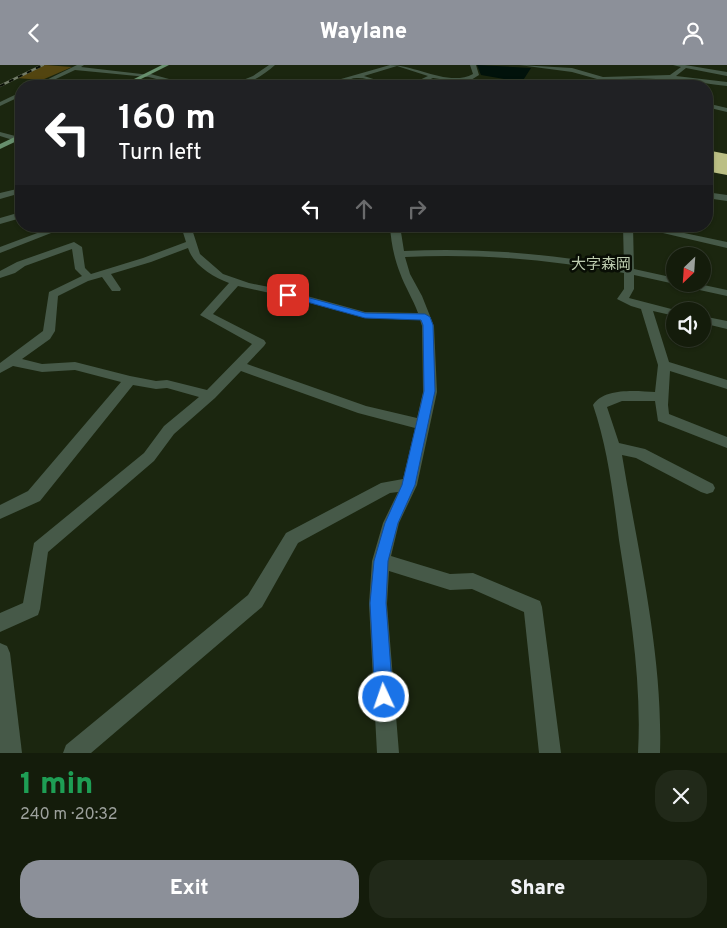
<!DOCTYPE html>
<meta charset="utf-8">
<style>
body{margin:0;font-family:Overpass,"Noto Sans JP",sans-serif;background:#212919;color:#f1f3f6;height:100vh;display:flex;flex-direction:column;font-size:19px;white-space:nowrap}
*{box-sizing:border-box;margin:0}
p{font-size:16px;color:#9da19d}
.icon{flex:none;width:28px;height:28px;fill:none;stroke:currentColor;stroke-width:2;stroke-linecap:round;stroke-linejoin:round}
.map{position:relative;height:688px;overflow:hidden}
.side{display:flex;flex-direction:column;background:#141c0b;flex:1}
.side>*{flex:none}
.top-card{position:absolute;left:15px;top:15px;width:698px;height:152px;border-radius:20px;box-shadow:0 1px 4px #0004,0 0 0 1px #333a2c;background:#202124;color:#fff;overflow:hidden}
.needle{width:32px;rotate:205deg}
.tools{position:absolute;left:666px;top:182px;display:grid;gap:10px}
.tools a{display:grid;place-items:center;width:45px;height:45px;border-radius:50%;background:#141c0b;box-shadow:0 1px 4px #0004,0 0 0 1px #333a2c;font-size:25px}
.pin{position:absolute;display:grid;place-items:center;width:42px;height:42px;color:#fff;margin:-21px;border-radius:10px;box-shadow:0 2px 8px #0006}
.me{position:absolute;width:55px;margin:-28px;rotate:357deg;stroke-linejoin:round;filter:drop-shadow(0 0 4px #0008)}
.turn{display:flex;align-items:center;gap:18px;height:105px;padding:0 20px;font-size:22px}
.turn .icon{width:65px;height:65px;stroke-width:2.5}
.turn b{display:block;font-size:35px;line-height:42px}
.lanes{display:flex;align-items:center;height:48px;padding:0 20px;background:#0003;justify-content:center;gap:25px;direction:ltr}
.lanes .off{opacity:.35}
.round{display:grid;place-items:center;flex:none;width:52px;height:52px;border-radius:20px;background:#212919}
.summary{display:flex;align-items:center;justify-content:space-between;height:85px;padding:0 20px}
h1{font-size:30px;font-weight:800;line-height:38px;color:#1e9e55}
.action{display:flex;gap:10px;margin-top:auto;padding:10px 20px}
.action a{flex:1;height:58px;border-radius:20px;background:#8c9099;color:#fff;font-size:20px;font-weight:800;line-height:58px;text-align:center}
.action a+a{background:#212919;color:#f1f3f6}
header{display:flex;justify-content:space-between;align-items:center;height:65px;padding:0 20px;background:#8c9099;color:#fff;font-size:22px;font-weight:800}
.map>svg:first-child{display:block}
.green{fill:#534510}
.water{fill:#01120b}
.building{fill:#bbbf84}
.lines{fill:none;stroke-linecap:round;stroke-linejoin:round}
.minor{fill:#465948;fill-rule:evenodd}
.tertiary{fill:#465948;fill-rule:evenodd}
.primary{fill:#678f6d;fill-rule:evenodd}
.rail-casing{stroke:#727b68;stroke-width:2.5}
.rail{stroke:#090e05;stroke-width:2;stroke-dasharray:5;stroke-linecap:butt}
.route{fill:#1a73e8;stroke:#114b97}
.labels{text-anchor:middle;stroke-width:5;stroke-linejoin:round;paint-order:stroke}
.far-quarter-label{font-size:15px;fill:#becdb0;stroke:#090e05}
</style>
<header><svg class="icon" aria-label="back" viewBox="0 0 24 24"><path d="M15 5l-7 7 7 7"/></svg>Waylane<svg class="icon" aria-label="person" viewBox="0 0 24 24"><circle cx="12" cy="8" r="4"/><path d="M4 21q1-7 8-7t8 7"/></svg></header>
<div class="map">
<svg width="727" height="688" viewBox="0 0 727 688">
<rect width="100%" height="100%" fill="#1b260f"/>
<polygon class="green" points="45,0 72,2 42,15 16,13"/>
<polygon class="water" points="477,0 531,3 522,17 481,10"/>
<polygon class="building" points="706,85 727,89 727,110 706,106"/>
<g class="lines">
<g class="minor">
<polygon points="77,0 84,0 81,2 150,10 147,12 75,5 41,21 34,21"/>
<path d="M269,0H275C263,11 245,22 228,21L253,11Z"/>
<path d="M390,0C416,0 449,22 473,9L470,0H476L479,10L471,15L460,17L433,13L415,21H407L428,11L397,1L364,11L395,21C382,21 371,13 358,13C348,12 341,22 331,21L341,14Z"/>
<path d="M519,0L572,3L603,12L670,10L681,2L673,0H685L727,7V11L686,3L676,11L727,17V21C686,16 643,10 602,16C591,17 582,21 571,21L597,14L572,7Z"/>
<polygon points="21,27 21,31 0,41 0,37"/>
<polygon points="706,38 727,43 727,47 706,42"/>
<polygon points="21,123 21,128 0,134 0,128"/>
<polygon points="21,147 21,153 0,159 0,153"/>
<polygon points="56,161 69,161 0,188 0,182"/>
<path d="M181,161H191L200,189L223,209L249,218L289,226L365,247L418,248C413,234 405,222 400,208C394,193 391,177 390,161H400L404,186C478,182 550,189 624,202L623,161H651L727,177V183L633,161L634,204L675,213V219H677H675L634,210V224L629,233L679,246H675V251L653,246L669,297L727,315V324L670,306L668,340L669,349L727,372V383L658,356L655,336H622L607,342L619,378L645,384L713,419L715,423L713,427L707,429L701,427L636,393L622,390C638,487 663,589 660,688H638C642,617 630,545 619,475C613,429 608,384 593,340C604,322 638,326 655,327L658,300L641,244L631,241L617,234L624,224V208C551,195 479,188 405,192L410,209L422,231L434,261L437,327L417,420L399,458L391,491L450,509L473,508L540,536L542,542L561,688H539L524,547L472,524L450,525L389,506L387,539L399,688H377L369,539L372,496L383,458L398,427L390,428L298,478L262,542L91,688H63L66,680L248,530L286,468L381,418L403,414L415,363L358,348L241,306L215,333L174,369L154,396L48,487L40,544L38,550L0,567V548L23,538L34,478L144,388L164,361L199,332L167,323L156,324L133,320L40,436L0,454V440L28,426L121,317L75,305L42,307L13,301L0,308V298L43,266L49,227L82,211L75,204L72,184L25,201L15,208L0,213V206L17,197L74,177L82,182L85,203L91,209L143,193L186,177ZM188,183C193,200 213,212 229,218L200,250L252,279L207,325L167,315L156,316L130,311L75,297L42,299L22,294L50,274L55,266L58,231L88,216L102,212L112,226H120L121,224L111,209L151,197ZM238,221L288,232L365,253L420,255L422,261L423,327L417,353L366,341L247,299L264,281L266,278L264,275L213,249Z"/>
<polygon points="680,219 699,219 727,225 727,231 681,221"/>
<polygon points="702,251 727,256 727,264 702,258"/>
<polygon points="0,578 7,581 10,588 22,688 0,688"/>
</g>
<g class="tertiary">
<polygon points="147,8 191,20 192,21 183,21 145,11"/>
<polygon points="0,67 19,72 20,74 16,76 0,71"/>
<polygon points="706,127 727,130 727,136 706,133"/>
</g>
<g class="primary">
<polygon points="162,0 169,0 127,21 120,21"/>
<polygon points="21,69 21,74 0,84 0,79"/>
</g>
<g class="rail-casing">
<polyline id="rail" points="0,21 43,0"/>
</g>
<use href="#rail" class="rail"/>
</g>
<polygon class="route" points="288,227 365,248 425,249 430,252 433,260 435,326 415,420 398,458 388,496 386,538 393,632 390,638 384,641 378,638 375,632 370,538 374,496 385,458 402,420 424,326 423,260 421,255 365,253 285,231 284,230"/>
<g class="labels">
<g class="far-quarter-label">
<text x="601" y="204">大字森岡</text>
</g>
</g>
</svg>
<div class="tools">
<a><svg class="needle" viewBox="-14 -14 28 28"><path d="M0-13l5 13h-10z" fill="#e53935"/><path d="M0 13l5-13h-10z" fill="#9da19d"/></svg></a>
<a><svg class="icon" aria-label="sound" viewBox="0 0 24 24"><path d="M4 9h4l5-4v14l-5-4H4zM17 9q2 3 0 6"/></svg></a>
</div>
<div class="pin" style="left:288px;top:230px;background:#d93025"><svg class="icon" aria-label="arrive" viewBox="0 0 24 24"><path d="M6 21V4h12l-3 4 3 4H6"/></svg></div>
<svg class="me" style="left:384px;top:632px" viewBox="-20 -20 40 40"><circle r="17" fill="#1a73e8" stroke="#fff" stroke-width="3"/><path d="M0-11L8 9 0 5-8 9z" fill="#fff"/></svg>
<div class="top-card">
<div class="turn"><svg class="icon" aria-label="left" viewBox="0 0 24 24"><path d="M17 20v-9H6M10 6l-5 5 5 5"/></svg><div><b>160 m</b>Turn left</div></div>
<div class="lanes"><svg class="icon" aria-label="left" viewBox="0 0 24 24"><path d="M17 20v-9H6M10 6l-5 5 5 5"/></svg><svg class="icon off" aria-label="ahead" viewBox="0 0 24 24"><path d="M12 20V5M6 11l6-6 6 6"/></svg><svg class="icon off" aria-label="right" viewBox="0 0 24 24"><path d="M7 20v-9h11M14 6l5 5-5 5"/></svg></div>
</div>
</div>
<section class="side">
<div class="summary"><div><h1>1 min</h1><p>240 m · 20:32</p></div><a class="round"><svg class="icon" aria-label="close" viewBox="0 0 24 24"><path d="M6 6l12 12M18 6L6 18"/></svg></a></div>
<div class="action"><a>Exit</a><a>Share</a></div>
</section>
